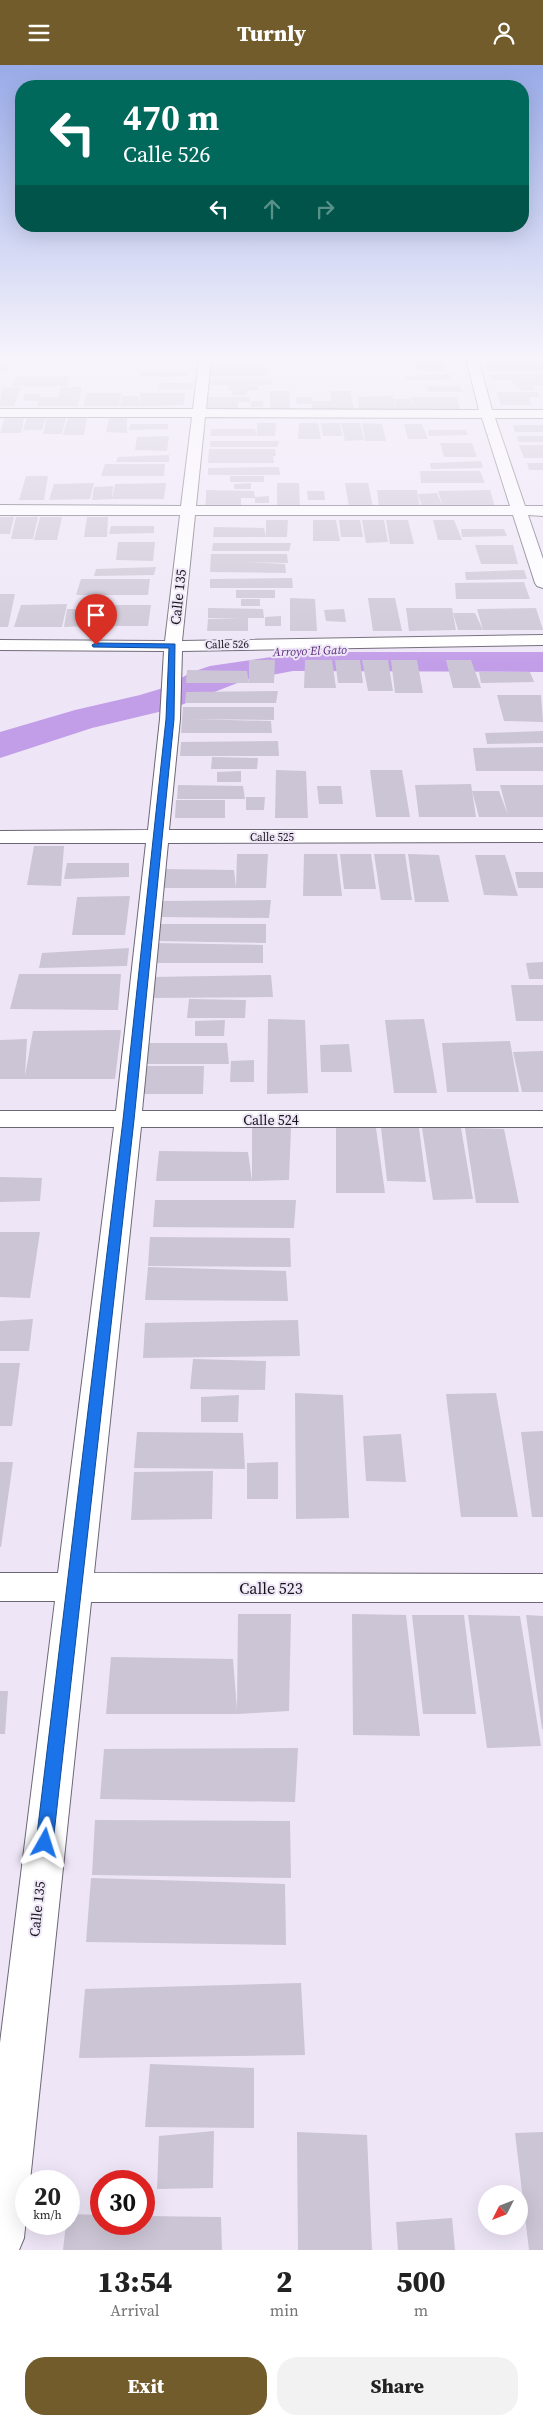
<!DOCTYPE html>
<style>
body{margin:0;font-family:"Source Serif 4",serif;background:#f2f2f2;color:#222;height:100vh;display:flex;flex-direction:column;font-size:19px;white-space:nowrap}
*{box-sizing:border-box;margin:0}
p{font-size:16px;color:#767676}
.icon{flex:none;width:28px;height:28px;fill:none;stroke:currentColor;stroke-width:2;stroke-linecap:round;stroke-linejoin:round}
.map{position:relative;height:2185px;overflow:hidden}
.side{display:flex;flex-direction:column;background:#fff;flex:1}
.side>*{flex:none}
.hud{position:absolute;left:15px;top:15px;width:514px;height:152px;border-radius:20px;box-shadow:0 5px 20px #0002;background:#00695c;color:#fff;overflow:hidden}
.needle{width:32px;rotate:228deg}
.fabs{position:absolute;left:478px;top:2120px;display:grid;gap:10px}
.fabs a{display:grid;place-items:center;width:50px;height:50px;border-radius:50%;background:#fff;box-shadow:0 5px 20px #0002;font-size:25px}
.speed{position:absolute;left:15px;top:2105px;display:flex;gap:10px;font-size:25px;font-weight:700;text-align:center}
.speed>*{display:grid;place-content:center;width:65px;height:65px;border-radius:50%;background:#fff;box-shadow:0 5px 20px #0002;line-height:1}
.speed small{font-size:12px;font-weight:400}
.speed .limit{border:8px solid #d22;background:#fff;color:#111}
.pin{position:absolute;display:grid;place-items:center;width:42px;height:42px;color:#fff;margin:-51px -21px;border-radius:50% 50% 50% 0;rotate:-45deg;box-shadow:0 0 5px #0007}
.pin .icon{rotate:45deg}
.me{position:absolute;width:55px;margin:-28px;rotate:6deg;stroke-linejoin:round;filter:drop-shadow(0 0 4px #0008)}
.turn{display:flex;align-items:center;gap:18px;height:105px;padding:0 25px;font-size:22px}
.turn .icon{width:65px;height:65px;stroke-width:2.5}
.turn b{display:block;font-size:35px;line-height:42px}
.lanes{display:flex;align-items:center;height:48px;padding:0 25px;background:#0003;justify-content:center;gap:25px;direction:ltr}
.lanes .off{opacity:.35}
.eta{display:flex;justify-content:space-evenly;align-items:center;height:85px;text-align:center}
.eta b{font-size:30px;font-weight:800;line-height:35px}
.button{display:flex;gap:10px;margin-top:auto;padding:10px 25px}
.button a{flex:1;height:58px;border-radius:20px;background:#735c2c;color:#fff;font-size:20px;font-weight:800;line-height:58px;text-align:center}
.button a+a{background:#f2f2f2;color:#222}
header{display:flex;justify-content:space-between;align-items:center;height:65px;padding:0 25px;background:#735c2c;color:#fff;font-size:22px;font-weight:800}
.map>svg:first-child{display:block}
.water{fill:#c29ee8}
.building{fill:#ccc5d5}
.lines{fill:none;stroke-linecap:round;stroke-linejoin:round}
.minor-casing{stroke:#6d6775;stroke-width:2}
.minor{fill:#fff;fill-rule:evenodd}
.route{fill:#1a73e8;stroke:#114b97}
.labels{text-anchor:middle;stroke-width:4;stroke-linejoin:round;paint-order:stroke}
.far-street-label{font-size:11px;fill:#141217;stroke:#eee6f7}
.far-water-label{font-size:12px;font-style:italic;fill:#57297d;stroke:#eee6f7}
.street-label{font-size:14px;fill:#141217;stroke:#eee6f7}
.near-street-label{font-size:16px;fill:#141217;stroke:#eee6f7}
</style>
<header><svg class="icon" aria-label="menu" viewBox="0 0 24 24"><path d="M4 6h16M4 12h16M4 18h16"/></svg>Turnly<svg class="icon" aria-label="person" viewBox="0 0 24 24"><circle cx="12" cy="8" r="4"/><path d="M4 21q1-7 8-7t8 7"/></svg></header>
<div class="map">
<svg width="543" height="2185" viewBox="0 0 543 2185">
<rect width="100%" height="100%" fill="#eee6f7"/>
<polygon class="water" points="306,587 543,587 543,607 293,606 245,615 171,644 92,663 0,693 0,667 75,645 140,630 163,623 192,607 210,601"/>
<g class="building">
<polygon points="212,293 272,293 271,298 211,298"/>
<polygon points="414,295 443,295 446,306 417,306"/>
<polygon points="484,295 543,295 543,306 488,306"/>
<polygon points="0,297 11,297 6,307 0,307"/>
<polygon points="210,300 269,300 269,305 267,305 268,311 209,311"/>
<polygon points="187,306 187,311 141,312 142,307"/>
<polygon points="450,309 451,314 405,315 405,311"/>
<polygon points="543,309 543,315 536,316 541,316 543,320 533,320 535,325 520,325 518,320 514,320 512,315 492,315 490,310"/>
<polygon points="69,311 67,321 12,321 16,312"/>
<polygon points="210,314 272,314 273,320 239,320 258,321 258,325 247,325 247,330 232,330 232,326 239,325 228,325 229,320 209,320"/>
<rect x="159" y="318" width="34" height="6"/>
<polygon points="426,321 460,321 463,327 429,327"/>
<polygon points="2,322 21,322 14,341 0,341"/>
<polygon points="61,322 82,322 78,341 37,341 39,336 23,336 25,329 40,329 39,332 59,332"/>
<polygon points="270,326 289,326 290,345 270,345"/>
<polygon points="330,326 350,326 354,344 313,344 312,339 297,339 296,332 311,332 312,336 331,336"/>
<polygon points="496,327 537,327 541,332 529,332 532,340 501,340"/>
<polygon points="87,328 122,328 119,341 83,341"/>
<polygon points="140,328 185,328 184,340 139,341"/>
<polygon points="122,331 138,331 139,341 120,341"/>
<polygon points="393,331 395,344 359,344 358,332"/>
<polygon points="208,332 249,332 250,337 238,337 238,345 207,345"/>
<polygon points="411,332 457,332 460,344 415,344"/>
<polygon points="394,334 410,334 415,344 396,344"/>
<rect x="251" y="336" width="12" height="6"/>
<polygon points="5,352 24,353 21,368 0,368"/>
<polygon points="27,353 46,353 42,365 23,365"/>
<polygon points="47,353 66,353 62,369 43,369"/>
<polygon points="68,353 87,353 84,370 63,370"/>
<polygon points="109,353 127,353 127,368 106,367"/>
<polygon points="257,358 276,358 275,371 210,371 211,364 255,364 257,371"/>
<polygon points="299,358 318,358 321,374 298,374"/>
<polygon points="321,358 340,358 342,371 323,371"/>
<polygon points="341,358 360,358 364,375 345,376"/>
<polygon points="362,358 382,359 386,376 365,376"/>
<polygon points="130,359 168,359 168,364 129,365"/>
<polygon points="404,359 422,359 428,374 408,374"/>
<polygon points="513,360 543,360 543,367 515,367"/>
<polygon points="428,365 466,365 468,370 429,371"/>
<polygon points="169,371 167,386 135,385 137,372"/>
<polygon points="517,371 543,371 543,377 519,377"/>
<polygon points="210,376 279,376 277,382 210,382"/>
<polygon points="440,378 472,378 477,392 444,392"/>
<polygon points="519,380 543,380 543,393 524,393"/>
<polygon points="209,384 275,384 276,391 273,391 274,398 208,398"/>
<polygon points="169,390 169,397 116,397 118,392"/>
<polygon points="481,396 483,403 431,404 430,398"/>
<polygon points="527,398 543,398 543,405 529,405"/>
<polygon points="105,399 165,399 164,411 101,411"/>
<polygon points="279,402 280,410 208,410 208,403"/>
<polygon points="420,406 480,406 485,418 421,418"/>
<polygon points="26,411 48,411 44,435 19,435"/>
<rect x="230" y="411" width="34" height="6"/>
<polygon points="94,418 90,434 49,435 54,419"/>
<polygon points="166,418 164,434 112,434 115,419"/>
<polygon points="251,418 251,424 234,424 234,419"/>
<polygon points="277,418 299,418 300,442 277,442"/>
<polygon points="345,418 368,418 373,442 349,442"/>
<polygon points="113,421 112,434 92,435 94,422"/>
<polygon points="206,425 254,426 255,433 241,433 241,442 205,442 206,433 213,433 206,433"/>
<polygon points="377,425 417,425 420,442 379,442"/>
<polygon points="490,425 495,442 422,442 418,429 437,428 443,442 438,426"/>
<polygon points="307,426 324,426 325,435 308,435"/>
<polygon points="269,431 269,438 255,438 255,432"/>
<polygon points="0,452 14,452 10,469 0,469"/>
<polygon points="16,452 38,452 33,474 11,474"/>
<polygon points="40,452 62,452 57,475 34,475"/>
<polygon points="87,452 108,452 107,472 84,472"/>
<polygon points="266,455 288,455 287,472 213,472 214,462 264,463 266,472"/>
<polygon points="313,455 336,455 340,476 313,476"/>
<polygon points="339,455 360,455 363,472 341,472"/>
<polygon points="362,455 384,455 388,477 366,478"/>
<polygon points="386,455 408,455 414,479 390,479"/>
<polygon points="433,455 454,455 462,475 438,475"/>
<polygon points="111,461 154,461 154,468 109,469"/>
<polygon points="461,464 504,464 507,471 462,472"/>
<polygon points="118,477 155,477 153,496 116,495"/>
<polygon points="213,478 291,478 289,486 212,486"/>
<polygon points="475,480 513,480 518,499 481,499"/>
<polygon points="211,489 287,489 288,498 244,497 285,499 286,508 210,507"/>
<polygon points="156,502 154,510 94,511 96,504"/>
<polygon points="524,505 527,514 466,515 465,507"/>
<polygon points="292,513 293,523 210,523 210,514"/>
<polygon points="81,514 150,514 148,530 76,530"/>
<polygon points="524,517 530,534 456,534 455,518"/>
<rect x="236" y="525" width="39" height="8"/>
<polygon points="0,529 15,529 8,562 0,562"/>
<polygon points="290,533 315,534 317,566 290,566"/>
<polygon points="368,533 395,533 402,566 373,566"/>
<rect x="241" y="534" width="19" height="7"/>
<polygon points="67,539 62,562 14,562 21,540"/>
<polygon points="92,540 151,540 148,561 88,561"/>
<polygon points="208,543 263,544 264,553 248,553 248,566 207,566 208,554 241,554 208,553"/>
<polygon points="406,543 452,543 456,565 409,566"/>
<polygon points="536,543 543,565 483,565 477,544"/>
<polygon points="67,544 89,544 88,561 64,562"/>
<polygon points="344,544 346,557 326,556 324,545"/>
<polygon points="453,548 475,548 483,565 458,565"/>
<polygon points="281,551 281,561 265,561 265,552"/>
<polygon points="249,595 275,595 274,618 249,618"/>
<polygon points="305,595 332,595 336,623 304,623"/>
<polygon points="335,595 360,595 363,618 338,618"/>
<polygon points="362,595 388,595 393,626 368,626"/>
<polygon points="391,595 417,595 423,628 395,628"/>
<polygon points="446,595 471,595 481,623 453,623"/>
<polygon points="187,605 247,606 249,618 186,618"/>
<polygon points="479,607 530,607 534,617 481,618"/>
<polygon points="278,626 276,638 185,638 186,627"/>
<polygon points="497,630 541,630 543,657 504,656"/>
<polygon points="183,642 274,642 274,655 191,654 271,656 272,668 181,668"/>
<polygon points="543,666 543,678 487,679 485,668"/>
<polygon points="278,676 279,691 180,691 181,677"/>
<polygon points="543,682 543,706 476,706 473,683"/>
<polygon points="212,692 258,693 257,704 211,704"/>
<polygon points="276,705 306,706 308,753 275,753"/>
<polygon points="370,705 402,705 410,752 376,752"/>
<polygon points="241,706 241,717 217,717 217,707"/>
<polygon points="471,719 476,752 419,752 415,720"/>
<polygon points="178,720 243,721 245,734 177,734"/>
<polygon points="500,720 543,720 543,752 479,752 472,726 499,726 508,750"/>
<polygon points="317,721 341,721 343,739 319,739"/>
<polygon points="246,732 265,732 264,745 246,745"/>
<polygon points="176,735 225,735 225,753 175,753"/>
<polygon points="34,781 64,781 61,821 27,820"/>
<polygon points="237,789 268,789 266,823 160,823 162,804 234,805 236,823"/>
<polygon points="304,789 337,789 342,831 303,831"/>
<polygon points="340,789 371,789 376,824 344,824"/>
<polygon points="374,789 405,789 412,835 381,835"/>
<polygon points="408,789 439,790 449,837 415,837"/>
<polygon points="475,790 505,790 518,831 484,830"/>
<polygon points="67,798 129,798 129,812 64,814"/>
<polygon points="515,807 543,807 543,823 518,823"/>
<polygon points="130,831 125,870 72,870 77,832"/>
<polygon points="271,835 269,853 157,852 159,836"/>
<polygon points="155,859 266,859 266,878 154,876"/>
<polygon points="154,878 263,880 263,898 152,898"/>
<polygon points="129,883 127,901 39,903 42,888"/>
<polygon points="543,897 543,914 529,914 526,898"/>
<polygon points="19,909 121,909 118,945 10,944"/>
<polygon points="271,910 273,932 150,933 152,912"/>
<polygon points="511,920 543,920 543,956 516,956"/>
<polygon points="189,934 246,935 245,953 187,953"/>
<polygon points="268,954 305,955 308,1028 267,1029"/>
<polygon points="424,954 437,1028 394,1028 385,955"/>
<polygon points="225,955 224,971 195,971 195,956"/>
<polygon points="121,965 115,1014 0,1014 0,975 27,974 25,1011 33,966"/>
<polygon points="510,976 519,1027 447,1027 442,978"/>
<polygon points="146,978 227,978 229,999 144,999"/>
<polygon points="349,979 352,1007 321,1007 320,980"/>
<polygon points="543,986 543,1027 522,1027 513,987"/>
<polygon points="254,995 254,1017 230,1017 231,996"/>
<polygon points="144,1001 204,1001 203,1029 141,1029"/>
<polygon points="252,1062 291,1062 289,1115 252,1116 156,1116 159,1086 248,1087 252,1116"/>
<polygon points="336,1063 376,1063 385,1128 336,1128"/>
<polygon points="381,1063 419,1063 426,1117 387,1116"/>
<polygon points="422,1063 461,1063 473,1134 433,1135"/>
<polygon points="465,1063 504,1064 519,1138 476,1138"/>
<polygon points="0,1112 42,1113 40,1136 0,1137"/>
<polygon points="155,1135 296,1135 294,1163 153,1162"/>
<polygon points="0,1167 40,1167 30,1233 0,1232"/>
<polygon points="150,1172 290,1173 291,1202 148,1201"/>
<polygon points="148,1202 286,1206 288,1236 145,1235"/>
<polygon points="33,1254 29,1286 0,1286 0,1256"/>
<polygon points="298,1255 300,1291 143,1293 145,1258"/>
<polygon points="193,1294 266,1296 265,1325 190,1324"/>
<polygon points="0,1298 20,1298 12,1361 0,1361"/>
<polygon points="295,1328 343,1330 349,1453 296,1454"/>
<polygon points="496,1328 518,1452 461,1452 446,1329"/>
<polygon points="239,1330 238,1357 201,1357 201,1332"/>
<polygon points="543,1366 543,1452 532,1452 521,1367"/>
<polygon points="137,1367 243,1368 245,1404 134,1403"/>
<polygon points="401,1369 406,1417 366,1416 363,1371"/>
<polygon points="0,1397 13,1397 1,1482 0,1482"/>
<polygon points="278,1397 278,1434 247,1434 247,1398"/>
<polygon points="213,1406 212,1454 131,1455 134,1407"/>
<polygon points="238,1549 291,1549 289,1646 237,1649 106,1649 111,1592 233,1594 237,1645"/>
<polygon points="352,1549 406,1550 420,1671 353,1670"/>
<polygon points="412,1550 464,1550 476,1649 423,1649"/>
<polygon points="468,1550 520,1551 541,1681 487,1683"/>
<polygon points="526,1550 543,1551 543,1664 542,1664"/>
<polygon points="0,1626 8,1626 5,1669 0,1669"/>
<polygon points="298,1683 295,1737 100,1734 104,1684"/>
<polygon points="95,1755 290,1756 291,1813 92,1810"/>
<polygon points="91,1813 285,1819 286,1880 86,1877"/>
<polygon points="301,1918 305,1990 79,1993 85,1924"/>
<polygon points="150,1999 254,2003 254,2063 145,2062"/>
<polygon points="214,2066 213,2123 157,2124 159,2071"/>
<polygon points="297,2067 367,2070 372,2185 298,2185"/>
<polygon points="543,2067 543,2185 529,2185 515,2068"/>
<polygon points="69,2149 101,2150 101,2159 144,2159 144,2151 221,2152 222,2185 63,2185 66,2159 69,2159"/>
<polygon points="452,2153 455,2185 398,2185 396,2157"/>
</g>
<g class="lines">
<g class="minor-casing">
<path id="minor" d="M199,293H211L206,344L479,345L466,293H478L492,345H543V353H495L525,441H543V451L528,450L543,494V523L537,521L535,518L513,450H195L182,576L543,570V580L182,586L180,654L169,765H543V777L168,778L142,1046H543V1062H141L94,1508L543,1509V1537H91L30,2116H26V2153L24,2173L19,2185H0V1978L55,1536H0V1508H58L114,1062H0V1046H116L146,778H0V766L148,765L160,654L164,586L0,585V575L165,576L180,450H0V440L181,441L192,352H0V344H193ZM205,352L482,353L510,441H196Z"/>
</g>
<use href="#minor" class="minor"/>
</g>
<linearGradient id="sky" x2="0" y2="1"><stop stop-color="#99abe8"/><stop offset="0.49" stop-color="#f7f4fb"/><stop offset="1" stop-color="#f7f4fb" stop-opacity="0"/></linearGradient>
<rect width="543" height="599" fill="url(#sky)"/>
<polygon class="route" points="96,578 175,579 174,654 134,1055 53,1778 51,1784 45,1786 39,1784 36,1778 123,1055 166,654 169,583 93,582 92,580"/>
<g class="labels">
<g class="far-street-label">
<text transform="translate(227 579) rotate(-1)" y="4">Calle 526</text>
<text x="272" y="776">Calle 525</text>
</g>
<g class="far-water-label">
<text transform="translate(310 586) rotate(-2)" y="4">Arroyo El Gato</text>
</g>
<g class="street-label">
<text transform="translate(178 532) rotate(-84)" y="5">Calle 135</text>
<text x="271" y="1060">Calle 524</text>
<text transform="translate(37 1844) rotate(-84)" y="5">Calle 135</text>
</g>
<g class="near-street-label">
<text x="271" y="1529">Calle 523</text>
</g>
</g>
</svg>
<div class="fabs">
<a><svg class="needle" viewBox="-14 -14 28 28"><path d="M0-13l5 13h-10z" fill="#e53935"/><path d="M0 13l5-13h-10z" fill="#767676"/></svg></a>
</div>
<div class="speed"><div>20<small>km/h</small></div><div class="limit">30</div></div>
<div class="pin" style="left:96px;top:580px;background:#d93025"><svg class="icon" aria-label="arrive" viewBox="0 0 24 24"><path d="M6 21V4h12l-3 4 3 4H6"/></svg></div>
<svg class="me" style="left:45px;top:1778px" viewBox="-20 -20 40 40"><path d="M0-17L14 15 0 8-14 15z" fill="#1a73e8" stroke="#fff" stroke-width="4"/></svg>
<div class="hud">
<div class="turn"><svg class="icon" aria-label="left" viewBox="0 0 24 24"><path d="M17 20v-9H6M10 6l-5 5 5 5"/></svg><div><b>470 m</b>Calle 526</div></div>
<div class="lanes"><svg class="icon" aria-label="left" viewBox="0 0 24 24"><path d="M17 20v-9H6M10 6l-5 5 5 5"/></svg><svg class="icon off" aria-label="ahead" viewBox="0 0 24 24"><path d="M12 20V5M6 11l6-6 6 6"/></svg><svg class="icon off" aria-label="right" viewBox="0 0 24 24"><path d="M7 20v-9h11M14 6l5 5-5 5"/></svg></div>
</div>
</div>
<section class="side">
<div class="eta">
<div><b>13:54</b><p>Arrival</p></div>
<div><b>2</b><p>min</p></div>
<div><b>500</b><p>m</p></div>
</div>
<div class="button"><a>Exit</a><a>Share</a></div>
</section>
